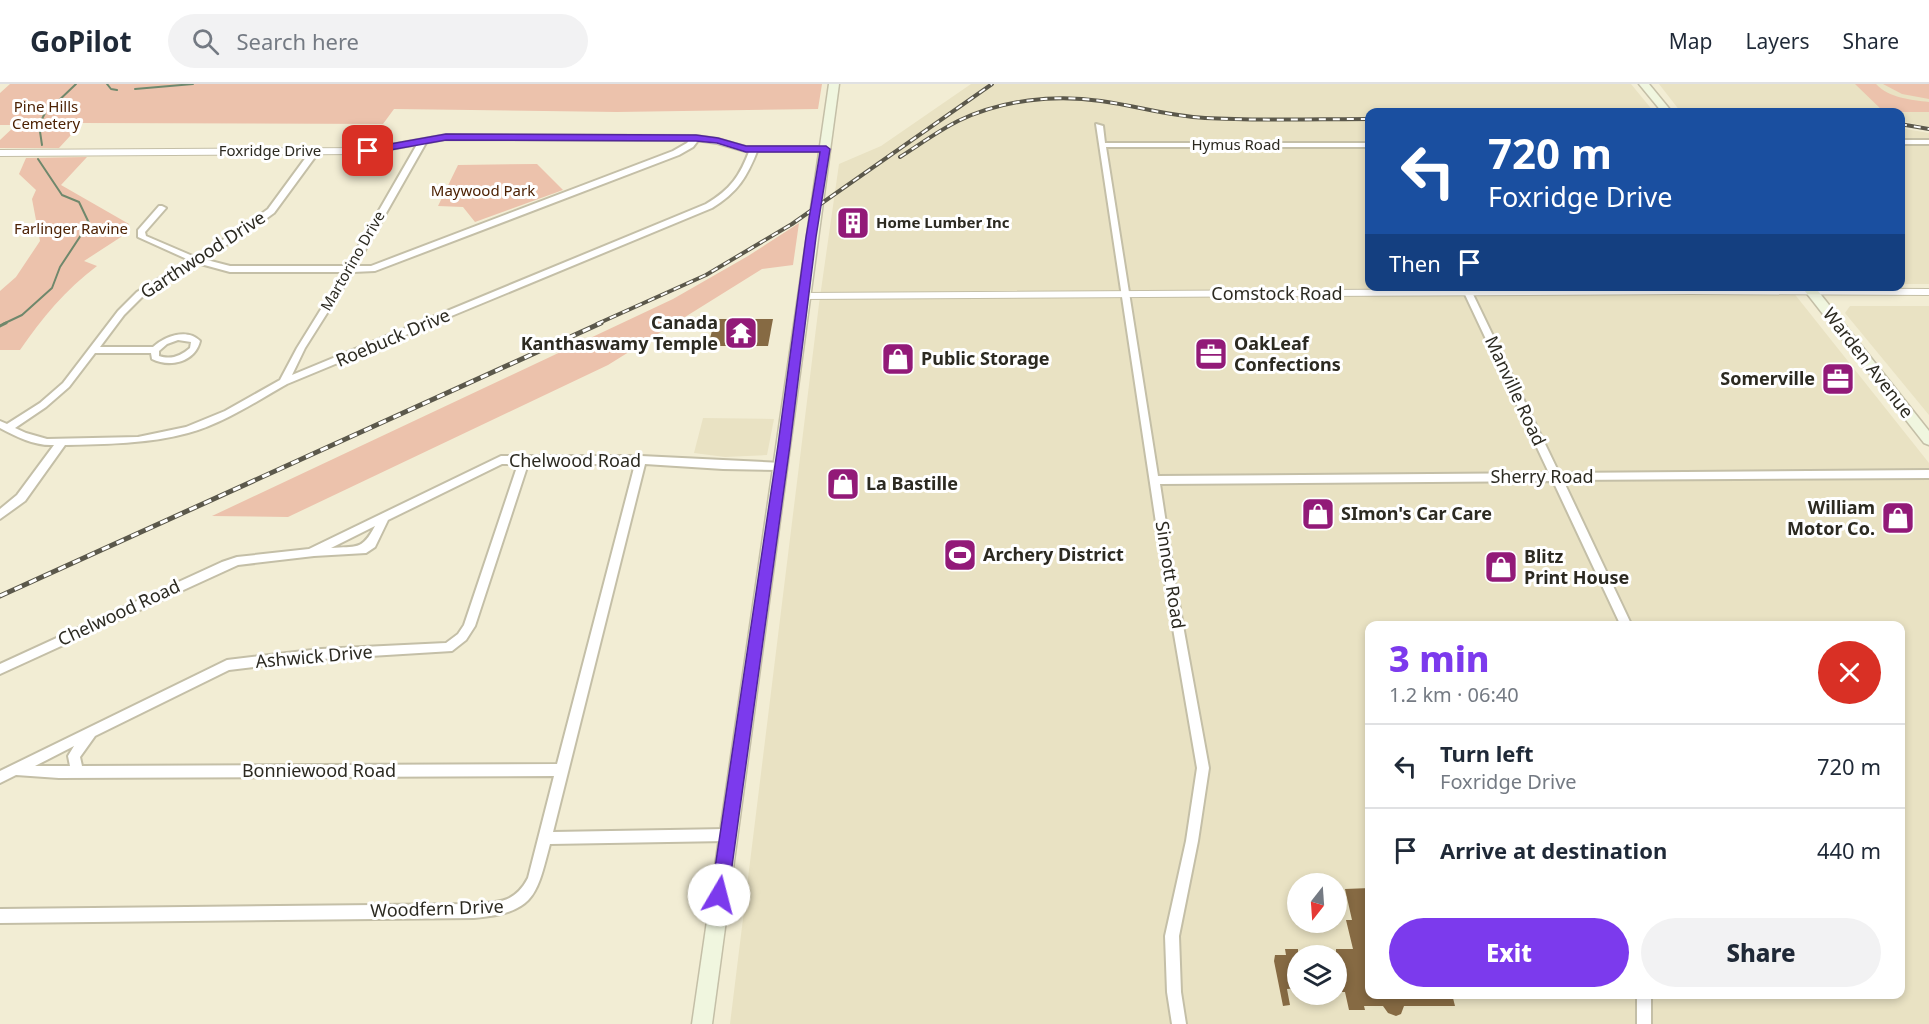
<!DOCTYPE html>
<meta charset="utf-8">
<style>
body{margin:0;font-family:"Noto Sans",sans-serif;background:#f2f2f3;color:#1f2937;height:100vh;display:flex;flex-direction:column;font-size:22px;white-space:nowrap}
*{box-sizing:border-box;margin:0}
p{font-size:20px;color:#747a83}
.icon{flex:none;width:33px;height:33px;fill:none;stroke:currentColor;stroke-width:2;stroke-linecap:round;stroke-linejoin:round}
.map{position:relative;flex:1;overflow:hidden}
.details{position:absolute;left:1365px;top:537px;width:540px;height:378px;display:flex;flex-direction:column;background:#fff;border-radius:12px;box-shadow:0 3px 9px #0003}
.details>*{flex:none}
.top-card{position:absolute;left:1365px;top:24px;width:540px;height:183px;border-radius:12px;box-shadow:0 3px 9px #0003;background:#1a4fa0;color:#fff;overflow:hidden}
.needle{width:39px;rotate:197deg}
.buttons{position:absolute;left:1287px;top:789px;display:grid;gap:12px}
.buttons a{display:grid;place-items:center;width:60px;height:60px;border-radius:50%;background:#fff;box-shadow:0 3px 9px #0003;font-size:30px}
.pin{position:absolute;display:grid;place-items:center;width:51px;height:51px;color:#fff;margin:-26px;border-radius:12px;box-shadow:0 3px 9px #0006}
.me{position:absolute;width:66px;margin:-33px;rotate:8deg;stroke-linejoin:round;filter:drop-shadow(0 0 4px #0008)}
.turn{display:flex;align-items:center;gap:21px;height:126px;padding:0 24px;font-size:27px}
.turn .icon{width:78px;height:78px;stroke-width:2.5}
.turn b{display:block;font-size:42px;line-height:51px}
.then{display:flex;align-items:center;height:57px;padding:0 24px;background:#0003;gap:12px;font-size:22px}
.round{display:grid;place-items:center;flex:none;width:63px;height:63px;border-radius:32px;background:#f2f2f3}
.headline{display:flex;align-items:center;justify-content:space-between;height:102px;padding:0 24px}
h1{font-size:36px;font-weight:800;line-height:45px;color:#7c3aed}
.button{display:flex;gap:12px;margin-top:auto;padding:12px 24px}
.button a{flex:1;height:69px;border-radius:36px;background:#7c3aed;color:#fff;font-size:24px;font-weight:800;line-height:69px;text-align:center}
.button a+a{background:#f2f2f3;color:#1f2937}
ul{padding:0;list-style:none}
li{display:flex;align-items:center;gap:18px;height:84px;padding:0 24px;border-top:2px solid #e0e1e3}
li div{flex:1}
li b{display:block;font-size:22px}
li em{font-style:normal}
header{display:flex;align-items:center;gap:36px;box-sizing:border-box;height:84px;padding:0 30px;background:#fff;border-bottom:2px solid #e0e1e3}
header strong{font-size:28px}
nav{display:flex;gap:33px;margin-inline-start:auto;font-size:21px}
.search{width:420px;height:54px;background:#f2f2f3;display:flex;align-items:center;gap:15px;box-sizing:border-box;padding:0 21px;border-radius:33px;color:#747a83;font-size:22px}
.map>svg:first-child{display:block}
.built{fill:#e9e2c3;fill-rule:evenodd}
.green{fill:#ecc2ac}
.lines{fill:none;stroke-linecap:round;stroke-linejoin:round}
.stream-far1{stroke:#6f886c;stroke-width:2}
.stream{stroke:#6f886c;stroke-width:3}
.building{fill:#866a43}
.minor-casing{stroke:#c4bfa7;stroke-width:4}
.tertiary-casing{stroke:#c4bfa7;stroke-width:2}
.secondary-casing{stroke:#c4bfa7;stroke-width:3}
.minor{fill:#fff;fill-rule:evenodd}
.tertiary{fill:#fff;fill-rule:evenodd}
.secondary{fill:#f0f6df;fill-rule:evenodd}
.rail-far1-casing{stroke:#5b584b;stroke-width:4}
.rail-casing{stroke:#5b584b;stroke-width:5}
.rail-far1{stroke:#fff;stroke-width:2;stroke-dasharray:7;stroke-linecap:butt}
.rail{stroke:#fff;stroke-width:3;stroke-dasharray:8;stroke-linecap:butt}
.route{fill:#7c3aed;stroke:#51269a;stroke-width:1.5}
.labels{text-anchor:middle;stroke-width:6;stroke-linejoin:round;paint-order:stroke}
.far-park-label{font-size:15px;fill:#4c2103;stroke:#fff}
.far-street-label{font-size:15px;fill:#2c2a21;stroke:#fff}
.far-poi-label{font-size:15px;font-weight:bold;fill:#2c2a21;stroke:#fff;text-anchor:start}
.street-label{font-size:18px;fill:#2c2a21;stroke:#fff}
.poi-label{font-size:18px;font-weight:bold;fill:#2c2a21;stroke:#fff;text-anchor:start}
</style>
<header>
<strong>GoPilot</strong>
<div class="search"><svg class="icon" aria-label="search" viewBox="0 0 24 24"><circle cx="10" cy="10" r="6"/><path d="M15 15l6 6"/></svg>Search here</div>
<nav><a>Map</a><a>Layers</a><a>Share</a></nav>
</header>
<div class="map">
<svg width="1929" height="940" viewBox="0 0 1929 940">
<rect width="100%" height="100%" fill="#f2edd4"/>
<g class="built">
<path d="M971,0H1631L1654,28H1370V202L1789,203L1929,379V940H730L819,220L839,80L881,62ZM1370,542H1900V910H1370ZM1298,800H1336V838H1298ZM1298,872H1336V910H1298Z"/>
<polygon points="1659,0 1929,0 1929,43 1901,37 1900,28 1680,27"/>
<polygon points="1900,44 1929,49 1929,200 1901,200"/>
<polygon points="1850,222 1929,222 1929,331 1845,229"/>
<polygon points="703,334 774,335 767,371 725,373 694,369"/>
</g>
<g class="green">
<polygon points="10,0 822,0 818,25 617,28 394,25 383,40 82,39 59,64 0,64 0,56 16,41 0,41 0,9"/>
<path d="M1855,0H1876C1889,14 1911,16 1929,18V28H1884Z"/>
<polygon points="1883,0 1929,0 1929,15 1902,10"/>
<path d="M87,73L61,101L129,140L124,151L84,177L97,182C65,206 42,234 20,266H0V207L16,193L40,157L32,115L36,106L19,90L26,74Z"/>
<polygon points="537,80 563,106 475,138 463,123 438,122 458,81"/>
<polygon points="799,139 793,181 762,185 608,281 288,433 212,432 673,215 748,172"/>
</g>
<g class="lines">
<g class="stream-far1">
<polyline points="107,0 111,5 117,6"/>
<polyline points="135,5 193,0"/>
<polyline points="53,22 76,0"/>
<polyline points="42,61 39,41 45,29"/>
<polyline points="3,240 22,231 52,204 60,183 89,139 79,118 62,111 38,75"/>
</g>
<polyline class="stream" points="0,242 6,239"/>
</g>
<g class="building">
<polygon points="843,134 860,134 862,136 861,146 842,146"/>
<polygon points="715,235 773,235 768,262 708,262"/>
<polygon points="1370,804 1370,910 1452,910 1455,922 1404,922 1401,930 1396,932 1388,929 1383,922 1364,922 1365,926 1349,926 1345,908 1336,908 1336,865 1353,865 1346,836 1352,836 1345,805"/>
<polygon points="1285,865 1298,865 1298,904 1287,905 1290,921 1283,922 1274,877 1275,871 1286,871"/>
</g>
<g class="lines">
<g class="minor-casing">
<g id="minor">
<polygon points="1096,40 1103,42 1105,59 1370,59 1370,63 1106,63 1158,392 1549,389 1461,202 1469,202 1559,389 1929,386 1929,394 1563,396 1632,542 1621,542 1553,397 1160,400 1174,492 1209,684 1198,757 1179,852 1181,908 1186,940 1172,940 1167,908 1165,852 1186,757 1197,684 1164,492"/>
<path d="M693,52L700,54L693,63L679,71L375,187L353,188L305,264L292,291L706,120C731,105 740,92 750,65L757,63L758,65C747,93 738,108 712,124L287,300C257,317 222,340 188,349C147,360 107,360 65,361L25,417L0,435V425L17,411L54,361C35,362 17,353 0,344V337L7,340L40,319L63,299L118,227L137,208L189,176L138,153V146L159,122H162L166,124L145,148L146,152L195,173L242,144L268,125L312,65H318V69L274,129L248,148L203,175L230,182H347L419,57L426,55L427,57L356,182H371L673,67L687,59ZM197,179L230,188H344L297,264L280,296L225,327L186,343L138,353L47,355L26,349L15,344L46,323L69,303L95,269H151L152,275C170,284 195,278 200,257C187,244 165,252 153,263H100L124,231L143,212ZM178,256L191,258L190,264C181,272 171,276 159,272V267L167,260Z"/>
<rect x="1900" y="56" width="29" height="4"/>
<path d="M501,372H641L782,379L784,382L779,386L723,385L645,380L553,748L727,745L732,747L733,751L732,755L727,757L550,760C536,814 534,828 474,834L0,839V825L474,820C499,818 515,819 528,794L554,692L59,694L16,691L0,699V687L227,576L321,565L446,559L458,550L464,541L518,380H502L388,436L375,463L366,469L314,472L238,481L0,590V580L222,478L237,473L309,465ZM528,380H635L557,680L82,682L80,673L95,652L229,586L321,575L452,567L466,556L475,542ZM375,442C362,467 356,462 331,464ZM74,662L68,672L70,682H35Z"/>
<rect x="1637" y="910" width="14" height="30"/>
</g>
</g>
<g class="tertiary-casing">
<g id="tertiary">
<polygon points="446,50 696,51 718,54 746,62 826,62 831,65 826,68 745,68 717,60 696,57 446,56 368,70 0,72 0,66 368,64"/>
<polygon points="1690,204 1929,205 1929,211 1690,210 804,215 799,212 804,209"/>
</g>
</g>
<g class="secondary-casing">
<g id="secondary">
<polygon points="829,0 839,0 712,940 692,940"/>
<polygon points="1639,0 1649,0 1672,28 1662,28"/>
<polygon points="1801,202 1814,202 1929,347 1929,361 1924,359"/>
</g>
</g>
<use href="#minor" class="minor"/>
<use href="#tertiary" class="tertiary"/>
<use href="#secondary" class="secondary"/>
<g class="rail-far1-casing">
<g id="rail-far1">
<polyline points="1900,40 1929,45"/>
<path d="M900,73C919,61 938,47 958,37C1002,16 1054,10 1101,17C1137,22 1169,32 1205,34C1260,37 1315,35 1370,35"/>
<polyline points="597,240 706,191 792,140 992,0"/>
</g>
</g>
<g class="rail-casing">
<polyline id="rail" points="0,512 601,239"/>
</g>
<use href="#rail-far1" class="rail-far1"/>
<use href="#rail" class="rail"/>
</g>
<polygon class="route" points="446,50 696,51 718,54 746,62 826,62 830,65 816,153 790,361 728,811 725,817 719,819 713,817 711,811 778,361 806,153 820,68 746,68 717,59 696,57 446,56 368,70 364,67 368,64"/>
<defs>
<g id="building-square" transform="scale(1.725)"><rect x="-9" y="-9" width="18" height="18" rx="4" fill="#921a78" stroke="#fff"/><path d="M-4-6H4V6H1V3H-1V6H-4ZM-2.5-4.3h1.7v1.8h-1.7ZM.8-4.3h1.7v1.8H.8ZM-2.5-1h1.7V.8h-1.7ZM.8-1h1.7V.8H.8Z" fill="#fff"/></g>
<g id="temple-square" transform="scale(1.725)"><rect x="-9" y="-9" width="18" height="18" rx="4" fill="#921a78" stroke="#fff"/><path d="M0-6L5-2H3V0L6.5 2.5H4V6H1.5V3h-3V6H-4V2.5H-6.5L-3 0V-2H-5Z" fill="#fff"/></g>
<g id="office-square" transform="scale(1.725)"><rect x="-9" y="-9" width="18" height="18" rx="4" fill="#921a78" stroke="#fff"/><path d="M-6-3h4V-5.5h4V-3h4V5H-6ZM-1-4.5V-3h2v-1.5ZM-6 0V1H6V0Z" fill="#fff"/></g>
<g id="shop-square" transform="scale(1.725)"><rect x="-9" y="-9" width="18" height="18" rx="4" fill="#921a78" stroke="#fff"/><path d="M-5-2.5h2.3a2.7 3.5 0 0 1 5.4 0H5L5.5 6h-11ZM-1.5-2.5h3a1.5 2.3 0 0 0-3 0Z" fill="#fff"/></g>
<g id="stadium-square" transform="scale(1.725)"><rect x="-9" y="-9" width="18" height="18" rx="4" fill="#921a78" stroke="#fff"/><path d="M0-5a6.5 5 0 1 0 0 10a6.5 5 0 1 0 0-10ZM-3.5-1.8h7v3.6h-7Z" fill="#fff"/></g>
</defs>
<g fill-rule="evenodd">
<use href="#building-square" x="853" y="139"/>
<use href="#temple-square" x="741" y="249"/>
<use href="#office-square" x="1211" y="270"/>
<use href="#shop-square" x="898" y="275"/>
<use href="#office-square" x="1838" y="295"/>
<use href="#shop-square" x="843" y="400"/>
<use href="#shop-square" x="1318" y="430"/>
<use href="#shop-square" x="1898" y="434"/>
<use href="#stadium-square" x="960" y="471"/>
<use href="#shop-square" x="1501" y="483"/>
</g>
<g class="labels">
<g class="far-park-label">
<text x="46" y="28">Pine Hills<tspan x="46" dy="17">Cemetery</tspan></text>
<text x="483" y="112">Maywood Park</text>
<text x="71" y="150">Farlinger Ravine</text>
</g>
<g class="far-street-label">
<text x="1236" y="66">Hymus Road</text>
<text x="270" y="72">Foxridge Drive</text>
<text transform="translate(353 177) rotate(-60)" y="5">Martorino Drive</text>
</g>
<g class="far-poi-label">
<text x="876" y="144">Home Lumber Inc</text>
</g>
<g class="street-label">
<text transform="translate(203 171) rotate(-33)" y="6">Garthwood Drive</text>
<text x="1277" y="216">Comstock Road</text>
<text transform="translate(393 254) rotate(-23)" y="6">Roebuck Drive</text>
<text transform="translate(1868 279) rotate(52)" y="6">Warden Avenue</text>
<text transform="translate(1515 307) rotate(65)" y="6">Manville Road</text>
<text x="575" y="383">Chelwood Road</text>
<text x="1542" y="399">Sherry Road</text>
<text transform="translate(1170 491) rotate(81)" y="6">Sinnott Road</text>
<text transform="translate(119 529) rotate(-25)" y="6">Chelwood Road</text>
<text transform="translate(314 573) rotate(-5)" y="6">Ashwick Drive</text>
<text x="319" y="693">Bonniewood Road</text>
<text transform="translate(437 825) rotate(-2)" y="6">Woodfern Drive</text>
</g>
<g class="poi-label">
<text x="718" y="245" text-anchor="end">Canada<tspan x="718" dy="21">Kanthaswamy Temple</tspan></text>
<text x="1234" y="266">OakLeaf<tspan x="1234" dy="21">Confections</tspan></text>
<text x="921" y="281">Public Storage</text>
<text x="1815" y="301" text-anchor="end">Somerville</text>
<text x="866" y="406">La Bastille</text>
<text x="1875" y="430" text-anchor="end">William<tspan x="1875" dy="21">Motor Co.</tspan></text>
<text x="1341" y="436">SImon's Car Care</text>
<text x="983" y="477">Archery District</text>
<text x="1524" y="479">Blitz<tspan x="1524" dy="21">Print House</tspan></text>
</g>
</g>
</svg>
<div class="buttons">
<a><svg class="needle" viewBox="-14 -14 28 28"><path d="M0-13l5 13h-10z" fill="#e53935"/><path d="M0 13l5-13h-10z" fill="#747a83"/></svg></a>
<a><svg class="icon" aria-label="layers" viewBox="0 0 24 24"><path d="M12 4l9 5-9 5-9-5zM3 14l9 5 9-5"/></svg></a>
</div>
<div class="pin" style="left:368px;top:67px;background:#d93025"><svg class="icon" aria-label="arrive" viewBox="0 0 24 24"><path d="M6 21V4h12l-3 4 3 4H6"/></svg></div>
<svg class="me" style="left:719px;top:811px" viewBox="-20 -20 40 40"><circle r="19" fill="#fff"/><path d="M0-13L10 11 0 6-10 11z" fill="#7c3aed"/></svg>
<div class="top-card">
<div class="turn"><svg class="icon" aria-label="left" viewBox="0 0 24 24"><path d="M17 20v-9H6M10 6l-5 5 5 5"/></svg><div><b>720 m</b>Foxridge Drive</div></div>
<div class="then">Then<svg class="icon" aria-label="arrive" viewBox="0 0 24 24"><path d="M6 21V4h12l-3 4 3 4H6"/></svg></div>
</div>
<section class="details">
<div class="headline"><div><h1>3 min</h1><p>1.2 km · 06:40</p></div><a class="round" style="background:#d93025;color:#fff"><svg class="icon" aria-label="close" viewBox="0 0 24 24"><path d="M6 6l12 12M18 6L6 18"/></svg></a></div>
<ul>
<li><svg class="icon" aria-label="left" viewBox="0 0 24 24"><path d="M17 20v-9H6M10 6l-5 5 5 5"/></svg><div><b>Turn left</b><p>Foxridge Drive</p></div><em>720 m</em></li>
<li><svg class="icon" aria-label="arrive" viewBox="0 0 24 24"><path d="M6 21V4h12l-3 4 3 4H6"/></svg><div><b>Arrive at destination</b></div><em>440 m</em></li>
</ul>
<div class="button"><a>Exit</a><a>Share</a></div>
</section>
</div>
